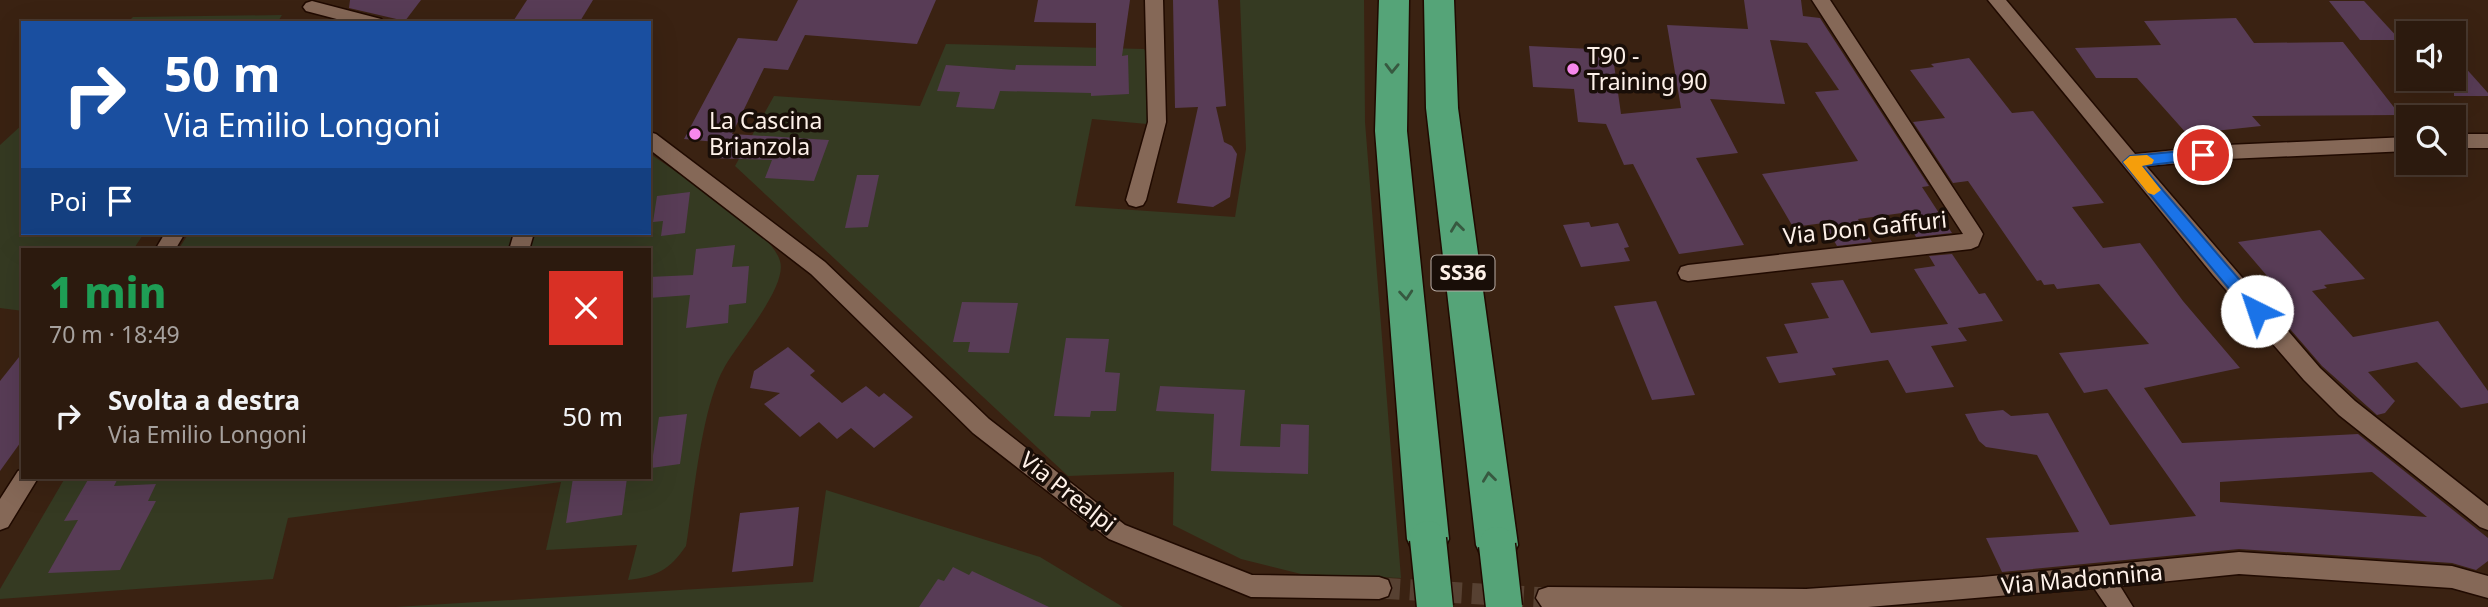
<!DOCTYPE html>
<html lang="it">
<meta charset="utf-8">
<style>
body{margin:0;font-family:"Noto Sans",sans-serif;background:#38271c;color:#f1f3f6;height:100vh;display:flex;flex-direction:column;font-size:26px;white-space:nowrap}
*{box-sizing:border-box;margin:0}
p{font-size:23px;color:#a6a19e}
.icon{flex:none;width:38px;height:38px;fill:none;stroke:currentColor;stroke-width:2;stroke-linecap:round;stroke-linejoin:round}
.map{position:relative;flex:1;overflow:hidden}
.panel{position:absolute;left:21px;top:248px;width:630px;height:231px;display:flex;flex-direction:column;background:#2c1a0e;border-radius:0px;box-shadow:0 7px 28px #0002,0 0 0 2px #48382e}
.panel>*{flex:none}
.banner{position:absolute;left:21px;top:21px;width:630px;height:214px;border-radius:0px;box-shadow:0 7px 28px #0002,0 0 0 2px #48382e;background:#1a4fa0;color:#fff;overflow:hidden}
.fabs{position:absolute;left:2396px;top:21px;display:grid;gap:14px}
.fabs a{display:grid;place-items:center;width:70px;height:70px;border-radius:0px;background:#2c1a0e;box-shadow:0 7px 28px #0002,0 0 0 2px #48382e;font-size:35px}
.pin{position:absolute;display:grid;place-items:center;width:60px;height:60px;color:#fff;margin:-30px;border:4px solid #fff;border-radius:50%;box-shadow:0 2px 7px #0007}
.me{position:absolute;width:77px;margin:-38px;rotate:319deg;stroke-linejoin:round;filter:drop-shadow(0 0 5px #0008)}
.turn{display:flex;align-items:center;gap:24px;height:147px;padding:0 28px;font-size:32px}
.turn .icon{width:91px;height:91px;stroke-width:2.5}
.turn b{display:block;font-size:49px;line-height:60px}
.then{display:flex;align-items:center;height:66px;padding:0 28px;background:#0003;gap:14px;font-size:26px}
.round{display:grid;place-items:center;flex:none;width:74px;height:74px;border-radius:0px;background:#38271c}
.headline{display:flex;align-items:center;justify-content:space-between;height:119px;padding:0 28px}
h1{font-size:42px;font-weight:800;line-height:52px;color:#1e9e55}
ul{padding:0;list-style:none}
li{display:flex;align-items:center;gap:21px;height:98px;padding:0 28px}
li div{flex:1}
li b{display:block;font-size:26px}
li em{font-style:normal}
.map>svg:first-child{display:block}
.green{fill:#353a22}
.building{fill:#583c56;fill-rule:evenodd}
.lines{fill:none;stroke-linecap:round;stroke-linejoin:round}
.street-tunnel{stroke:#574132;stroke-width:21;stroke-dasharray:21 10;stroke-linecap:butt}
.street-casing{stroke:#200a00;stroke-width:3}
.highway-casing{stroke:#200a00;stroke-width:3}
.street{fill:#856857;fill-rule:evenodd}
.highway{fill:#55a478;fill-rule:evenodd}
.highway-bridge-casing{stroke:#200a00;stroke-width:39;stroke-linecap:butt}
.highway-bridge{stroke:#55a478;stroke-width:36}
.oneway{stroke:#375940}
.route{fill:#1a73e8;stroke:#114b97;stroke-width:2}
.slow{fill:#f59e0b}
.poi-dot{fill:#f788ec;stroke:#190e08;stroke-width:2.5}
.labels{text-anchor:middle;stroke-width:7;stroke-linejoin:round;paint-order:stroke}
.shield{fill:#190e08;stroke:#b9ada6;stroke-width:2}
.shield-label{font-size:21px;font-weight:bold;fill:#fef1e9}
.poi-label{font-size:23px;fill:#fef1e9;stroke:#190e08;text-anchor:start}
.street-label{font-size:23px;fill:#fef1e9;stroke:#190e08}
</style>
<div class="map">
<svg width="2488" height="607" viewBox="0 0 2488 607">
<rect width="100%" height="100%" fill="#3a2212"/>
<g class="green">
<polygon points="1240,0 1364,0 1365,122 1401,578 1301,574 1241,559 1173,525 1174,472 1068,476 735,166 774,96 920,106 946,44 1144,49 1147,53 1147,124 1092,119 1075,206 1235,217 1246,149"/>
<polygon points="282,15 277,23 127,23 133,17"/>
<polygon points="23,124 23,233 144,233 133,250 23,250 23,311 0,308 0,145"/>
<path d="M649,153C679,175 771,229 780,261C788,287 737,344 724,368C701,409 694,497 686,546C669,570 658,576 628,580L637,545L546,550L561,482L288,518L273,579L0,599V589L65,478H649V250H178L189,233H649Z"/>
<polygon points="826,490 1040,557 1123,607 395,607 813,582"/>
</g>
<g class="building">
<polygon points="350,0 421,0 405,21 349,8"/>
<polygon points="527,0 593,0 579,23 512,23"/>
<polygon points="798,0 936,0 917,44 805,35 788,70 764,68 732,134 829,140 814,181 765,178 772,160 709,158 716,142 684,139 738,38 777,41"/>
<polygon points="1038,0 1130,0 1122,56 1128,55 1129,94 1091,96 1091,93 1000,91 994,109 956,107 960,92 937,91 946,65 1015,70 1016,65 1096,66 1096,23 1034,22"/>
<polygon points="1173,0 1218,0 1226,106 1216,107 1224,142 1232,146 1237,154 1230,197 1213,207 1177,203 1198,107 1175,108"/>
<polygon points="1744,0 1801,0 1803,16 1820,18 1929,186 1922,187 1952,233 1916,237 1902,213 1858,219 1872,242 1837,246 1824,223 1793,227 1762,174 1858,161 1815,92 1839,90 1807,43 1770,40 1785,104 1710,99 1738,153 1696,158 1744,245 1679,254 1633,164 1624,165 1606,124 1578,122 1574,89 1533,87 1529,46 1612,50 1621,114 1681,108 1667,25 1748,29"/>
<polygon points="2329,1 2364,1 2400,40 2360,40"/>
<polygon points="2236,18 2254,43 2343,42 2400,115 2252,116 2261,126 2187,134 2137,78 2096,78 2075,48 2161,45 2144,21"/>
<polygon points="2454,55 2488,93 2488,96 2454,96"/>
<path d="M1969,58L2012,113L2033,111L2104,203L2072,207L2103,248L2140,243L2183,301L2240,368L2144,388L2182,443L2358,434L2488,538V561L2476,570L2452,563L2239,549L2002,572L1986,538L2079,532L2037,455L1986,447L1979,441L1965,414L2003,410L2011,416L2048,413L2110,525L2196,516L2107,389L2084,393L2059,353L2149,344L2099,284L2057,289L2054,284L2044,285L2041,280L2037,281L1968,181L1953,183L1913,122L1945,118L1910,70L1934,67L1931,64ZM2372,472L2427,517L2220,502V482Z"/>
<polygon points="857,175 879,175 868,227 845,228"/>
<polygon points="690,192 685,233 661,236 663,221 653,222 657,196"/>
<polygon points="1589,222 1591,227 1618,223 1629,247 1624,248 1630,261 1581,267 1563,225"/>
<polygon points="2320,230 2365,279 2324,285 2327,288 2312,291 2353,337 2438,321 2488,391 2488,403 2461,408 2417,362 2368,372 2395,401 2385,413 2377,415 2322,366 2254,287 2274,284 2238,242"/>
<polygon points="735,245 732,267 749,266 746,303 729,305 728,323 686,328 690,295 649,298 649,277 693,275 696,249"/>
<polygon points="1952,254 1979,294 1985,293 2003,321 1958,328 1967,341 1931,346 1954,387 1906,393 1888,360 1832,368 1836,375 1779,383 1766,357 1798,353 1784,324 1829,318 1811,283 1843,280 1871,333 1948,324 1914,269 1935,266 1929,256"/>
<polygon points="1656,301 1695,395 1652,400 1614,306"/>
<polygon points="962,302 1018,303 1009,353 968,352 970,342 953,342"/>
<polygon points="1066,338 1109,339 1105,372 1120,373 1116,411 1091,411 1090,417 1054,416"/>
<polygon points="788,347 815,371 810,375 842,403 866,386 879,397 884,393 913,417 874,448 851,428 837,439 819,422 800,437 764,404 780,393 750,388 754,371"/>
<polygon points="23,352 23,439 0,471 0,381"/>
<polygon points="1160,386 1245,390 1240,446 1280,447 1281,424 1309,425 1308,474 1211,471 1214,414 1156,411"/>
<polygon points="687,414 680,464 651,468 659,417"/>
<polygon points="89,478 118,478 114,486 156,484 148,501 156,501 120,570 48,573 78,520 64,521"/>
<polygon points="573,478 627,478 622,515 566,523"/>
<polygon points="799,507 793,566 732,572 740,513"/>
<polygon points="953,567 969,575 972,571 1049,607 919,607 938,579 944,581"/>
</g>
<g class="lines">
<polyline class="street-tunnel" points="1379,588 1548,598"/>
<g class="street-casing">
<g id="street">
<polygon points="1145,0 1163,0 1166,122 1146,200 1143,205 1136,207 1129,205 1126,200 1148,122"/>
<polygon points="1812,0 1830,0 1980,229 1983,234 1978,246 1971,249 1688,281 1681,279 1678,273 1681,267 1688,265 1963,234"/>
<polygon points="1988,0 2006,0 2135,154 2227,145 2408,137 2408,151 2227,159 2146,166 2320,368 2355,401 2488,506 2488,530 2480,527 2339,415 2304,380 2213,275"/>
<polygon points="312,1 381,19 384,23 352,23 306,11 303,7 306,3"/>
<polygon points="649,132 656,134 825,262 989,419 1125,525 1252,575 1379,577 1388,580 1391,588 1388,596 1379,599 1251,597 1109,539 973,433 811,274 649,149"/>
<rect x="2454" y="134" width="34" height="14"/>
<polygon points="165,233 185,233 175,250 155,250"/>
<polygon points="514,233 534,233 529,250 509,250"/>
<polygon points="23,469 23,478 38,478 8,527 0,530 0,499 18,471"/>
<polygon points="2239,552 2452,566 2488,576 2488,598 2452,588 2239,574 2120,586 2133,607 2107,607 2094,588 1868,607 1542,607 1536,598 1539,590 1548,587 1806,589 1982,577"/>
</g>
</g>
<g class="highway-casing">
<g id="highway">
<polygon points="1379,0 1409,0 1407,131 1449,539 1443,552 1428,558 1413,552 1407,539 1375,131"/>
<polygon points="1424,0 1454,0 1458,108 1518,545 1512,558 1497,564 1482,558 1476,545 1426,108"/>
</g>
</g>
<use href="#street" class="street"/>
<use href="#highway" class="highway"/>
<g class="highway-bridge-casing">
<g id="highway-bridge">
<polyline points="1428,539 1435,607"/>
<polyline points="1497,545 1504,607"/>
</g>
</g>
<use href="#highway-bridge" class="highway-bridge"/>
</g>
<defs><path id="oneway-chevron" d="M-2-3.5L2.5 0L-2 3.5" fill="none" stroke-width="1.6" stroke-linecap="round" stroke-linejoin="round" transform="scale(1.75)"/></defs>
<g class="oneway">
<use href="#oneway-chevron" transform="translate(1392 68) rotate(91)"/>
<use href="#oneway-chevron" transform="translate(1457 227) rotate(-97)"/>
<use href="#oneway-chevron" transform="translate(1406 295) rotate(85)"/>
<use href="#oneway-chevron" transform="translate(1489 477) rotate(-97)"/>
</g>
<polygon class="route" points="2203,149 2210,155 2208,158 2142,166 2262,306 2265,311 2262,315 2251,315 2123,162 2130,156"/>
<polygon class="slow" points="2147,155 2154,160 2152,164 2142,166 2161,190 2154,195 2148,193 2123,162 2130,156"/>
<g class="poi-dot">
<circle cx="1573" cy="69" r="7"/>
<circle cx="695" cy="134" r="7"/>
</g>
<g class="labels">
<rect class="shield" x="1431.5" y="255.5" width="63" height="35" rx="5"/>
<g class="shield-label">
<text x="1463" y="280">SS36</text>
</g>
<g class="poi-label">
<text x="1587" y="64">T90 -<tspan x="1587" dy="26">Training 90</tspan></text>
<text x="709" y="129">La Cascina<tspan x="709" dy="26">Brianzola</tspan></text>
</g>
<g class="street-label">
<text transform="translate(1865 228) rotate(-6)" y="8">Via Don Gaffuri</text>
<text transform="translate(1068 492) rotate(38)" y="8">Via Prealpi</text>
<text transform="translate(2082 579) rotate(-5)" y="8">Via Madonnina</text>
</g>
</g>
</svg>
<div class="fabs">
<a><svg class="icon" aria-label="sound" viewBox="0 0 24 24"><path d="M4 9h4l5-4v14l-5-4H4zM17 9q2 3 0 6"/></svg></a>
<a><svg class="icon" aria-label="search" viewBox="0 0 24 24"><circle cx="10" cy="10" r="6"/><path d="M15 15l6 6"/></svg></a>
</div>
<div class="pin" style="left:2203px;top:155px;background:#d93025"><svg class="icon" aria-label="arrive" viewBox="0 0 24 24"><path d="M6 21V4h12l-3 4 3 4H6"/></svg></div>
<svg class="me" style="left:2257px;top:311px" viewBox="-20 -20 40 40"><circle r="19" fill="#fff"/><path d="M0-13L10 11 0 6-10 11z" fill="#1a73e8"/></svg>
<div class="banner">
<div class="turn"><svg class="icon" aria-label="right" viewBox="0 0 24 24"><path d="M7 20v-9h11M14 6l5 5-5 5"/></svg><div><b>50 m</b>Via Emilio Longoni</div></div>
<div class="then">Poi<svg class="icon" aria-label="arrive" viewBox="0 0 24 24"><path d="M6 21V4h12l-3 4 3 4H6"/></svg></div>
</div>
<section class="panel">
<div class="headline"><div><h1>1 min</h1><p>70 m · 18:49</p></div><a class="round" style="background:#d93025;color:#fff"><svg class="icon" aria-label="close" viewBox="0 0 24 24"><path d="M6 6l12 12M18 6L6 18"/></svg></a></div>
<ul>
<li><svg class="icon" aria-label="right" viewBox="0 0 24 24"><path d="M7 20v-9h11M14 6l5 5-5 5"/></svg><div><b>Svolta a destra</b><p>Via Emilio Longoni</p></div><em>50 m</em></li>
</ul>
</section>
</div>
